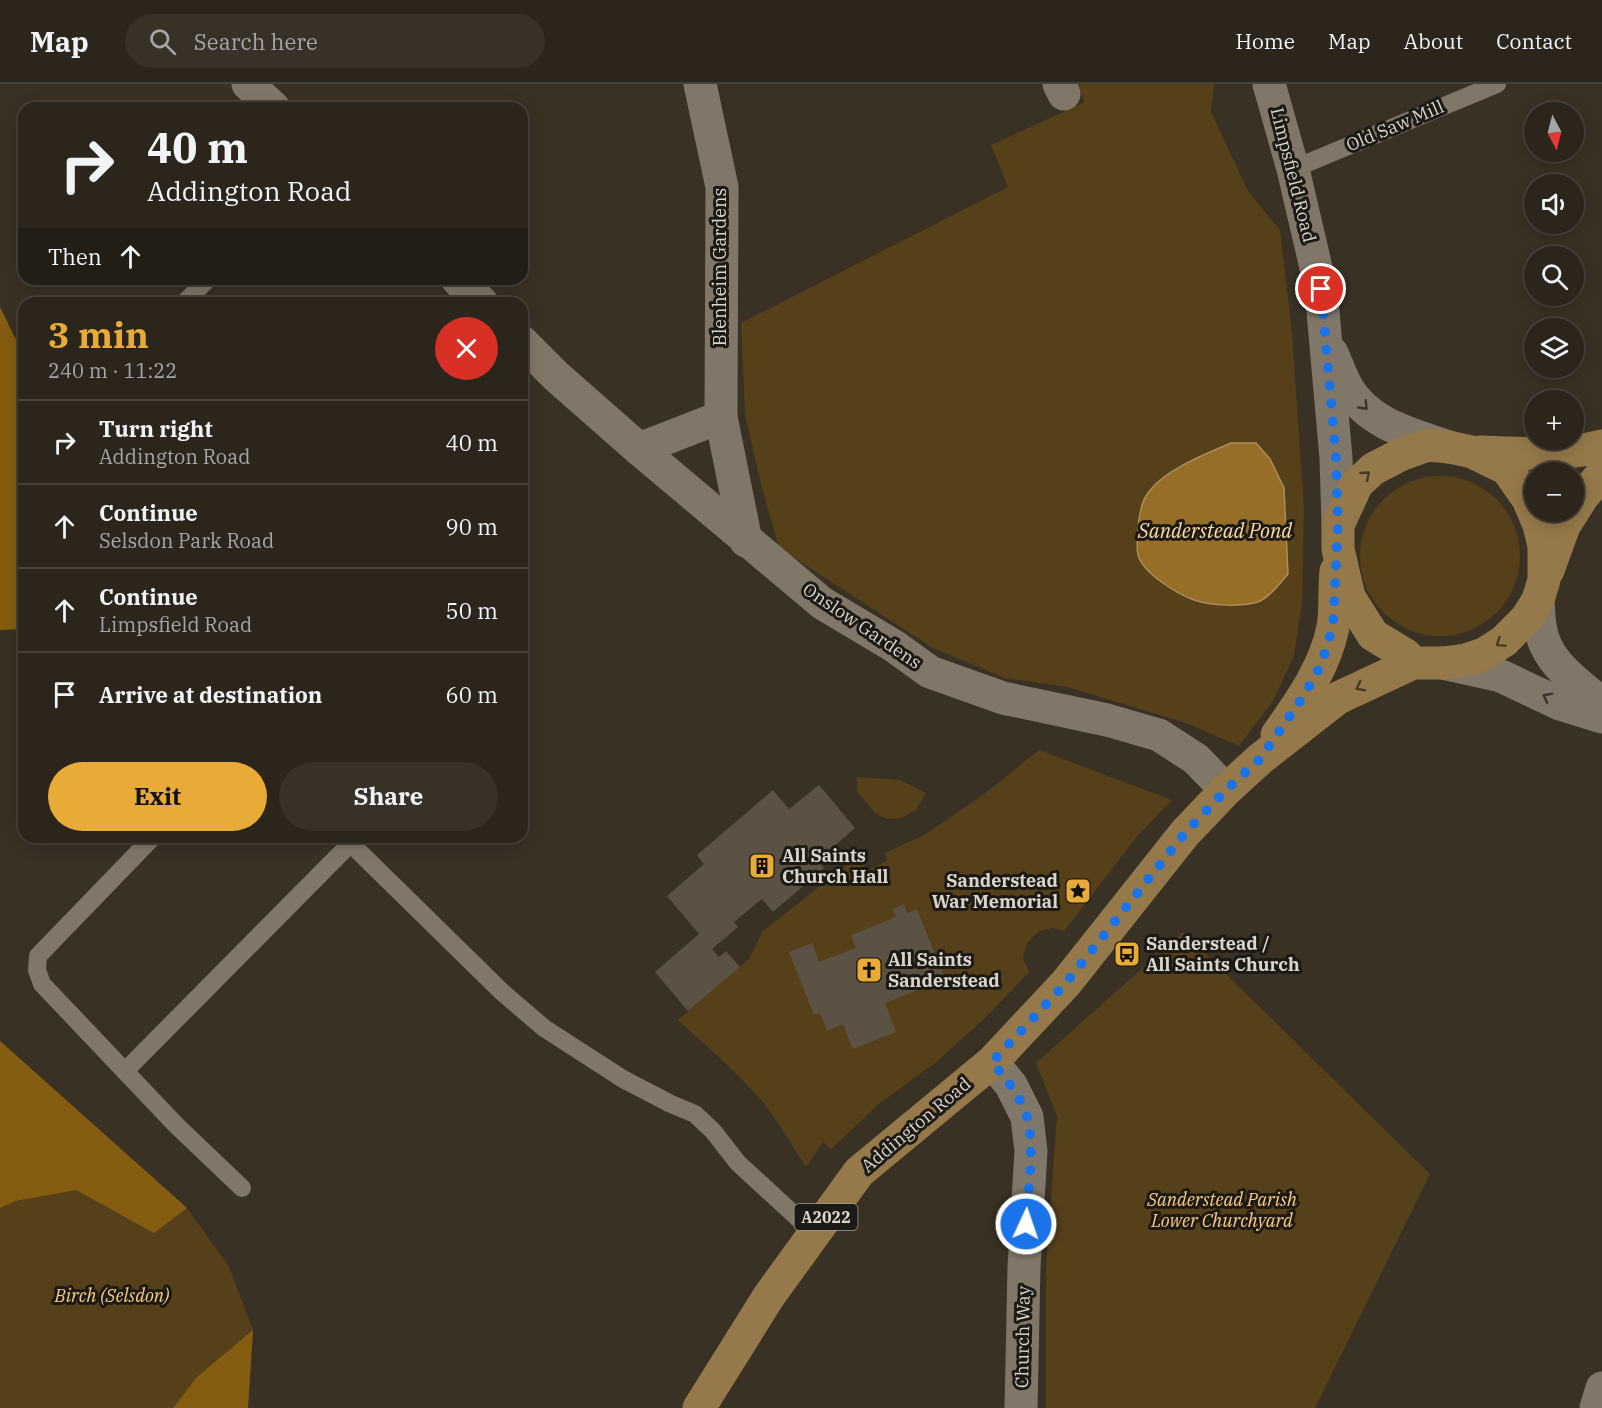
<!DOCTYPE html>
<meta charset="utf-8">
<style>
body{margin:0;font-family:"IBM Plex Serif",serif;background:#373128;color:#f1f3f6;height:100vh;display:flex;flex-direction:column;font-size:22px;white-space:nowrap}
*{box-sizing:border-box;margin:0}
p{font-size:20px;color:#a6a5a3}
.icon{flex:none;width:33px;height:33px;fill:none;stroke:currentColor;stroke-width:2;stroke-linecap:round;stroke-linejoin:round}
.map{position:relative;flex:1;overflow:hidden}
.panel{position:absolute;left:18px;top:213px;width:510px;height:546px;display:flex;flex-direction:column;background:#2b251b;border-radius:18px;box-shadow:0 3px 15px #0003,0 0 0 2px #47423a}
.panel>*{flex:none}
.hud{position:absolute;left:18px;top:18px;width:510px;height:183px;border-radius:18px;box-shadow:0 3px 15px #0003,0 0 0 2px #47423a;background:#2b251b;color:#f1f3f6;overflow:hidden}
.needle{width:39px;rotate:173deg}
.fabs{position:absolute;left:1524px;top:18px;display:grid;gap:12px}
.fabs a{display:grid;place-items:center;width:60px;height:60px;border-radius:50%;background:#2b251b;box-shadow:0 3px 15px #0003,0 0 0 2px #47423a;font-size:30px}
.pin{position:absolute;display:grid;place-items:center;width:51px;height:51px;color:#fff;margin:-26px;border:3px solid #fff;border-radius:50%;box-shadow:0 2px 6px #0007}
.me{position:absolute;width:66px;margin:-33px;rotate:3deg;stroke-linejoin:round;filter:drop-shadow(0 0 4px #0008)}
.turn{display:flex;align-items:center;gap:21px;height:126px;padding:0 30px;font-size:27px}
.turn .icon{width:78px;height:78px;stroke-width:2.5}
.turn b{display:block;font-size:42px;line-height:51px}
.then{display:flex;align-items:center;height:57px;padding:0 30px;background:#0003;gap:12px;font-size:22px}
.round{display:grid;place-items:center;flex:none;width:63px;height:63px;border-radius:32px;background:#373128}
.head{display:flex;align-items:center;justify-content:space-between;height:102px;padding:0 30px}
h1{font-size:36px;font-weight:800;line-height:45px;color:#e9ab38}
.primary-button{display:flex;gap:12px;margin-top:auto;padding:12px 30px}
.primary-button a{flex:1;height:69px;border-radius:36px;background:#e9ab38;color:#111;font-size:24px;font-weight:800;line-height:69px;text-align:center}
.primary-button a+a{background:#373128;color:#f1f3f6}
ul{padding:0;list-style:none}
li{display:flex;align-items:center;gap:18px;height:84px;padding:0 30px;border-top:2px solid #47423a}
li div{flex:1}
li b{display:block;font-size:22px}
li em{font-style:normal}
header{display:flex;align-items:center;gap:36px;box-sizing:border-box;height:84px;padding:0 30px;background:#2b251b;border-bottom:2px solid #47423a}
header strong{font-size:28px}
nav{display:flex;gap:33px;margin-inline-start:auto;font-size:21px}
.search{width:420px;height:54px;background:#373128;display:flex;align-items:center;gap:15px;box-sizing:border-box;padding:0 21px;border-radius:33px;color:#a6a5a3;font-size:22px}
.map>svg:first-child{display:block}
.green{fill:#56401a}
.forest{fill:#845d10}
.water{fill:#966e28;stroke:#aa8d59;stroke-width:1.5}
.building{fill:#5b5244}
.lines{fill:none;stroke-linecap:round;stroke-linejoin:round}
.lane{stroke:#817769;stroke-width:18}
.street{stroke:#817769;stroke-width:33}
.secondary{stroke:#817769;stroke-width:33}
.primary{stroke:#95794a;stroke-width:33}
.oneway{stroke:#3b352e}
.oneway2{stroke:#473b27}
.route{stroke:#1a73e8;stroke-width:10;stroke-dasharray:0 18}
.labels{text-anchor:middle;stroke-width:6;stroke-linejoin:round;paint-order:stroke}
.shield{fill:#1d1914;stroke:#a19c95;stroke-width:1.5}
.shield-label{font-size:16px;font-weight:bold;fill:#d9d4cc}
.street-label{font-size:18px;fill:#d9d4cc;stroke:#1d1914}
.poi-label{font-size:18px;font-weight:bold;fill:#d9d4cc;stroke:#1d1914;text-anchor:start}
.park-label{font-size:18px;font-style:italic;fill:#facd85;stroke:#1d1914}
.water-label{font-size:20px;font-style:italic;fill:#fedca7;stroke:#1d1914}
</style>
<header>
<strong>Map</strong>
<div class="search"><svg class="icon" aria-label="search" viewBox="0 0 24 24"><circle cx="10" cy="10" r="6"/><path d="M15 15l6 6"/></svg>Search here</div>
<nav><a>Home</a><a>Map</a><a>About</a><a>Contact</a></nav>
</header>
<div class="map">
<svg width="1602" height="1324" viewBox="0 0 1602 1324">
<rect width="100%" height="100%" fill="#393124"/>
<g class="green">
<polygon points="1077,0 1214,0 1211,28 1248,107 1280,146 1292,249 1304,425 1302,517 1294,572 1273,617 1239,662 1186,639 1067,603 1005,594 933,564 779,464 761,400 745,330 741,239 1008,103 991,61 1085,18"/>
<circle cx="1440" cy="472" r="80"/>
<path d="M1039,666L1172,716L1138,751L1064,847L1053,844L1039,847L1027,859L1023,874L1029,888L983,936L935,979L880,1019L831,1065L823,1058L806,1083C793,1062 780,1041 765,1021C740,990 707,963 678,936L749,875L762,848L858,772L867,787L888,776L885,769L924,751L983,711Z"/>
<polygon points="857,693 900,696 926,709 916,726 901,734 886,735 874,728 857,707"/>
<polygon points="1183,848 1430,1090 1315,1324 1046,1324 1046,1185 1057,1032 1036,979"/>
<polygon points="0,957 187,1124 228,1181 253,1246 248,1324 0,1324"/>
</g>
<g class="forest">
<polygon points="0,223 24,272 24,545 0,546"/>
<polygon points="0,957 187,1124 154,1149 76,1106 15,1117 0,1124"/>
<polygon points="253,1246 248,1324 173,1324 197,1293"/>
</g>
<path class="water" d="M1231,359H1256L1270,375L1284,404L1288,490C1280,499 1269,514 1258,518C1239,523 1212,522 1194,516C1177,510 1143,489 1138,471C1136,462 1138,452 1138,443C1139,434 1141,420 1146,412C1161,387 1205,370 1231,359Z"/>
<g class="building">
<polygon points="819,701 855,744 817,777 824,784 773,828 762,815 734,838 738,843 712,865 719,873 726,867 740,883 688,927 655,888 699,850 667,812 704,780 697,771 773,706 789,725"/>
<polygon points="904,820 907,829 917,825 945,895 885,919 896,948 853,965 843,940 827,947 820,929 814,931 789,868 812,859 819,878 856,864 851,851 896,833 893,825"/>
</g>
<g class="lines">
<g class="lane">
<polyline points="1293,85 1497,0"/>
<polyline points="184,219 208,195"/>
<polyline points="153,753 38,872 37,886 42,900 176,1041 242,1104"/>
<polyline points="344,753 502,908 544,944 623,995 671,1020 695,1030 713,1047 738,1079 814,1149"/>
<polyline points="125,987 350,760"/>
</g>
<g class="street">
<polyline points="248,0 274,24"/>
<polyline points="700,0 722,103 721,333 746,457"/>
<polyline points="1059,0 1064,10"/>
<polyline points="457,195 482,219"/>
<polyline points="522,258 556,292 639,365 822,519 894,562 930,588 1003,614 1107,636 1159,651 1196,675 1226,706"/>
<polyline points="639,365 721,333"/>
<polyline points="1596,1324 1602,1304"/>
</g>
<g class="secondary">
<polyline points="1269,0 1293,85 1321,205 1336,374 1338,441"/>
<path d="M1332,269C1337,280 1341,292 1347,303C1369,341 1412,350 1449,363"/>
<path d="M1538,516C1539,532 1539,548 1546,562C1557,586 1583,603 1602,620"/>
<polyline points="1442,579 1501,592 1560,620 1602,633"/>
<polyline points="992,978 1011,1001 1027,1033 1031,1067 1024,1183 1021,1324"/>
</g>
<g class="primary">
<path d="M1480,368C1521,370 1562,372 1602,362"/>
<polyline points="1548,486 1564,442 1583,412 1602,390"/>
<path d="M1277,651C1300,618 1325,584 1333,543C1336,525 1334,505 1336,487"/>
<polyline points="699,1324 769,1212 859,1088 992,978 1066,899 1185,749 1226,706 1260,675 1338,614 1413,579 1442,579 1466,576 1484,570 1504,557 1526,535 1538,516 1544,496 1544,462 1539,441 1528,415 1507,385 1472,368 1449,363 1428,361 1400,371 1373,385 1357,400 1338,441 1338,465 1349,513 1373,551 1406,571 1413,579"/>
</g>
</g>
<defs><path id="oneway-chevron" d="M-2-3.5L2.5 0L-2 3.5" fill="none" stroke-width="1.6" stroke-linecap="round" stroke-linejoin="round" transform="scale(1.5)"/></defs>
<g class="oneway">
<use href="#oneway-chevron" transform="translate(1364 322) rotate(46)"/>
<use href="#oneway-chevron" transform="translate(1547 613) rotate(-152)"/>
</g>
<g class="oneway2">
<use href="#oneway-chevron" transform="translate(1366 391) rotate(-41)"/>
<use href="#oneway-chevron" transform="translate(1500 559) rotate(146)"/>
<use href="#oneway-chevron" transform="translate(1360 603) rotate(153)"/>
</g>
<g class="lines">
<path class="route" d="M1026,1140C1028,1111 1035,1060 1027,1033C1021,1013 1005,994 992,978L1066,899L1185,749L1226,706L1260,675L1303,613L1321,581L1333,542L1338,441L1336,374L1321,205"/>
</g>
<defs>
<g id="building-square" transform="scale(1.35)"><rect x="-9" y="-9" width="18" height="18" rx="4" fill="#e9ab38" stroke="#1d1914"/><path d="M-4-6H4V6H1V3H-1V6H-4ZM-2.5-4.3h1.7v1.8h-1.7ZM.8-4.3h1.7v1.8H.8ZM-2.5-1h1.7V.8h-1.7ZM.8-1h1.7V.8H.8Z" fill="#111"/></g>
<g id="sight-square" transform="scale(1.35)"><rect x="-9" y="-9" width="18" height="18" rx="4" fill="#e9ab38" stroke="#1d1914"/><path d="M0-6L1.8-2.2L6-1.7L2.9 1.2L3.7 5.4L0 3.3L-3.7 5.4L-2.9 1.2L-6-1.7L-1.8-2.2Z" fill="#111"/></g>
<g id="bus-square" transform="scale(1.35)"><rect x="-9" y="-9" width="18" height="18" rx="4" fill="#e9ab38" stroke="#1d1914"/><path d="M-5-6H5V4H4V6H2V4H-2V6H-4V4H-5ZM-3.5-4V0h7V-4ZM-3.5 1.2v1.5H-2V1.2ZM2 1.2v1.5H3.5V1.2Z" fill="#111"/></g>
<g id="church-square" transform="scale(1.35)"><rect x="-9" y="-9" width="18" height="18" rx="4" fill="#e9ab38" stroke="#1d1914"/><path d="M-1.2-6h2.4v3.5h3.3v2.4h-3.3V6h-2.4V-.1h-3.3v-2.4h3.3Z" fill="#111"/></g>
</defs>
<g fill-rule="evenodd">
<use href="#building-square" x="762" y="782"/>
<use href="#sight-square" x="1078" y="807"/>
<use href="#bus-square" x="1127" y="870"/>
<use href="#church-square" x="869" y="886"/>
</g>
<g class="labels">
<rect class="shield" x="794.5" y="1120" width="63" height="26" rx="4.5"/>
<g class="shield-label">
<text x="826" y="1139">A2022</text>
</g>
<g class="street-label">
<text transform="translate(1395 42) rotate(-23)" y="6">Old Saw Mill</text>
<text transform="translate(1293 91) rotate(76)" y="6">Limpsfield Road</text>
<text transform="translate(720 183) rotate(-90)" y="6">Blenheim Gardens</text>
<text transform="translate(862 542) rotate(34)" y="6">Onslow Gardens</text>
<text transform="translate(916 1041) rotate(-40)" y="6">Addington Road</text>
<text transform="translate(1023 1253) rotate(-89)" y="6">Church Way</text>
</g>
<g class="poi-label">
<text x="782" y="778">All Saints<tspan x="782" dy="21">Church Hall</tspan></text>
<text x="1058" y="803" text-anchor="end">Sanderstead<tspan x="1058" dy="21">War Memorial</tspan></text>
<text x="1146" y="866">Sanderstead /<tspan x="1146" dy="21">All Saints Church</tspan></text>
<text x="888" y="882">All Saints<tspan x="888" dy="21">Sanderstead</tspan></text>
</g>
<g class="park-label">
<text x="1222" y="1122">Sanderstead Parish<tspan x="1222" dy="21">Lower Churchyard</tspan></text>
<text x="112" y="1218">Birch (Selsdon)</text>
</g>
<g class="water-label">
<text x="1215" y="454">Sanderstead Pond</text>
</g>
</g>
</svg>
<div class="fabs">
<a><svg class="needle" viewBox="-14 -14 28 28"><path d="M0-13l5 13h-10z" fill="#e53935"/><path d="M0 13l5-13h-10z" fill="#a6a5a3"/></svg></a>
<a><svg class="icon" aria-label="sound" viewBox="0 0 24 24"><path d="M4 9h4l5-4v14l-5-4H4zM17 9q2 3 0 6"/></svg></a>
<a><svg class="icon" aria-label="search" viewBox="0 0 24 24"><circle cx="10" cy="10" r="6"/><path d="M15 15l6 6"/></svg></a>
<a><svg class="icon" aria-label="layers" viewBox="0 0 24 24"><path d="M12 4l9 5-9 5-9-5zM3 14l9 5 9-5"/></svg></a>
<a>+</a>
<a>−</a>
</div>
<div class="pin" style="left:1321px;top:205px;background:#d93025"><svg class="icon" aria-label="arrive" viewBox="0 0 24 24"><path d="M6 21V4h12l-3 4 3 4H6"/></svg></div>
<svg class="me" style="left:1026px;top:1140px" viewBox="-20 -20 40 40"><circle r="17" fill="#1a73e8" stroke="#fff" stroke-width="3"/><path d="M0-11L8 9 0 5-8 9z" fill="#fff"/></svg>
<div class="hud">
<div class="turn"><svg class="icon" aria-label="right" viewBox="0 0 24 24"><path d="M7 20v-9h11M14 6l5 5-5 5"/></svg><div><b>40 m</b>Addington Road</div></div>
<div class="then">Then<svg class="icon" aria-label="ahead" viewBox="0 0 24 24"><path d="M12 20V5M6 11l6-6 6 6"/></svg></div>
</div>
<section class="panel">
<div class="head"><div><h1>3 min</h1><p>240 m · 11:22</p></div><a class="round" style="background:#d93025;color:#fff"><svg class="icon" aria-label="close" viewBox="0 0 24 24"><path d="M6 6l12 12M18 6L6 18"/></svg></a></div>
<ul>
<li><svg class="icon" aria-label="right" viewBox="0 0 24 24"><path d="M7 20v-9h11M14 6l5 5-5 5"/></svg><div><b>Turn right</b><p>Addington Road</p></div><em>40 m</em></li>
<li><svg class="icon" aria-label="ahead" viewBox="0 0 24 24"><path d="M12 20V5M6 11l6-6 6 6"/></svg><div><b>Continue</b><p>Selsdon Park Road</p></div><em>90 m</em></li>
<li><svg class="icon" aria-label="ahead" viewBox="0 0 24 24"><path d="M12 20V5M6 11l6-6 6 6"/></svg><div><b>Continue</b><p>Limpsfield Road</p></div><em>50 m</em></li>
<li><svg class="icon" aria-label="arrive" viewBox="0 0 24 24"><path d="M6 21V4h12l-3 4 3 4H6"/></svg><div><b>Arrive at destination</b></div><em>60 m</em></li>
</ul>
<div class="primary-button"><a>Exit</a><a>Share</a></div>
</section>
</div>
